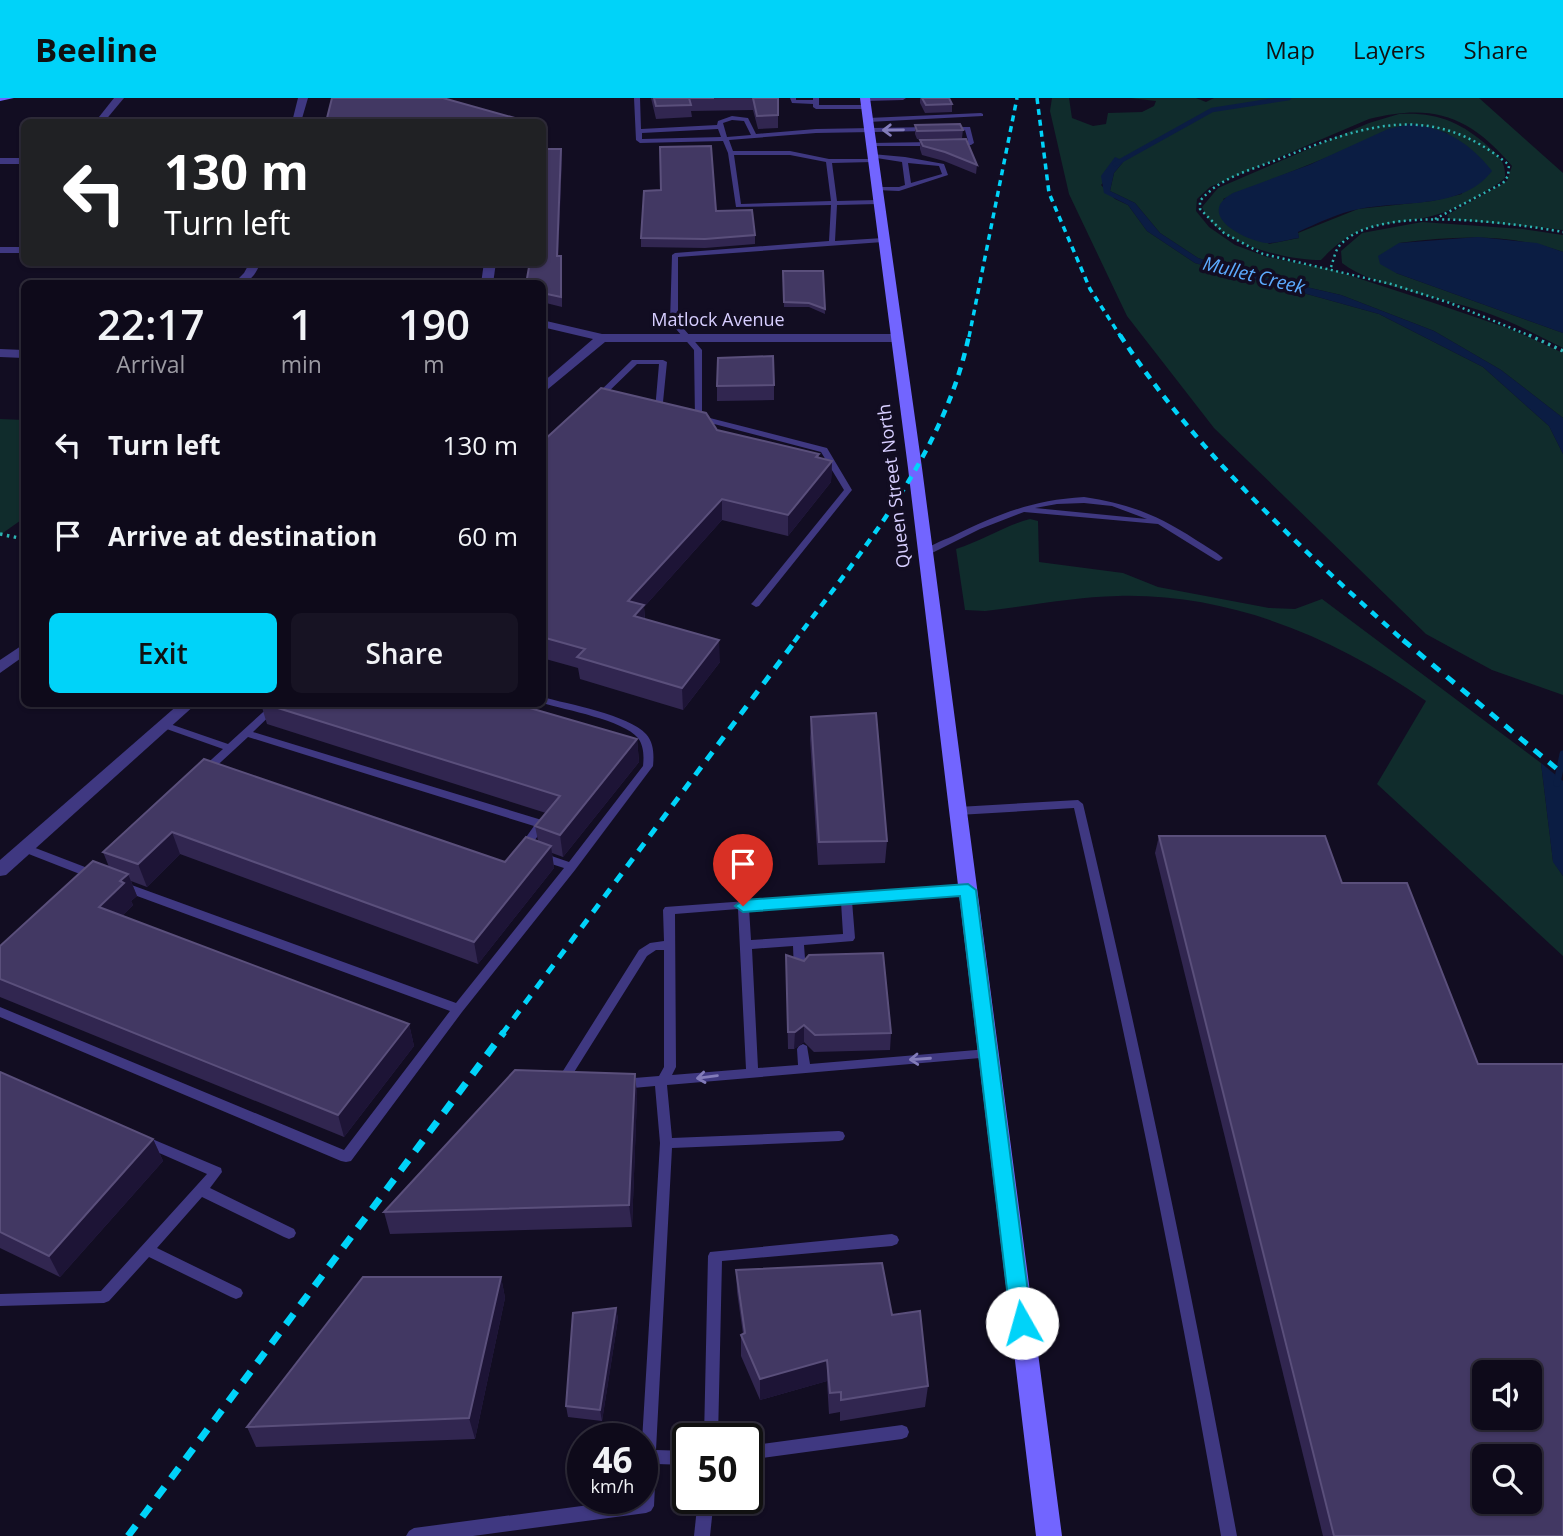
<!DOCTYPE html>
<style>
body{margin:0;font-family:"Open Sans",sans-serif;background:#171323;color:#f1f3f6;height:100vh;display:flex;flex-direction:column;font-size:26px;white-space:nowrap}
*{box-sizing:border-box;margin:0}
p{font-size:23px;color:#9b9aa2}
.icon{flex:none;width:38px;height:38px;fill:none;stroke:currentColor;stroke-width:2;stroke-linecap:round;stroke-linejoin:round}
.map{position:relative;flex:1;overflow:hidden}
.details{position:absolute;left:21px;top:182px;width:525px;height:427px;display:flex;flex-direction:column;background:#0e0a1a;border-radius:10px;box-shadow:0 2px 5px #0004,0 0 0 2px #2e2b39}
.details>*{flex:none}
.top-card{position:absolute;left:21px;top:21px;width:525px;height:147px;border-radius:10px;box-shadow:0 2px 5px #0004,0 0 0 2px #2e2b39;background:#202124;color:#fff;overflow:hidden}
.buttons{position:absolute;left:1472px;top:1262px;display:grid;gap:14px}
.buttons a{display:grid;place-items:center;width:70px;height:70px;border-radius:10px;background:#0e0a1a;box-shadow:0 2px 5px #0004,0 0 0 2px #2e2b39;font-size:35px}
.speed{position:absolute;left:567px;top:1325px;display:flex;gap:14px;font-size:35px;font-weight:700;text-align:center}
.speed>*{display:grid;place-content:center;width:91px;height:91px;border-radius:50%;background:#0e0a1a;box-shadow:0 2px 5px #0004,0 0 0 2px #2e2b39;line-height:1}
.speed small{font-size:18px;font-weight:400}
.speed .limit{border:4px solid #111;border-radius:10px;background:#fff;color:#111}
.pin{position:absolute;display:grid;place-items:center;width:60px;height:60px;color:#fff;margin:-72px -30px;border-radius:50% 50% 50% 0;rotate:-45deg;box-shadow:0 0 7px #0007}
.pin .icon{rotate:45deg}
.me{position:absolute;width:77px;margin:-38px;rotate:353deg;stroke-linejoin:round;filter:drop-shadow(0 0 5px #0008)}
.turn{display:flex;align-items:center;gap:24px;height:147px;padding:0 28px;font-size:32px}
.turn .icon{width:91px;height:91px;stroke-width:2.5}
.turn b{display:block;font-size:49px;line-height:60px}
.eta{display:flex;justify-content:space-evenly;align-items:center;height:119px;text-align:center}
.eta b{font-size:42px;font-weight:600;line-height:49px}
.action{display:flex;gap:14px;margin-top:auto;padding:14px 28px}
.action a{flex:1;height:80px;border-radius:10px;background:#00d3f9;color:#111;font-size:28px;font-weight:600;line-height:80px;text-align:center}
.action a+a{background:#171323;color:#f1f3f6}
ul{padding:0;list-style:none}
li{display:flex;align-items:center;gap:21px;height:91px;padding:0 28px}
li div{flex:1}
li b{display:block;font-size:26px}
li em{font-style:normal}
header{display:flex;align-items:center;gap:42px;box-sizing:border-box;height:98px;padding:0 35px;background:#00d3f9;color:#111}
header strong{font-size:33px}
nav{display:flex;gap:38px;margin-inline-start:auto;font-size:24px}
.map>svg:first-child{display:block}
.green{fill:#102c2c;fill-rule:evenodd}
.water{fill:#0b1d43}
.lines{fill:none;stroke-linecap:round;stroke-linejoin:round}
.stream-far1{stroke:#0b1d43;stroke-width:4.5}
.stream{stroke:#0b1d43;stroke-width:7}
.path-far1{stroke:#2db4b3;stroke-width:2.5;stroke-dasharray:2 3.5;stroke-linecap:butt}
.path{stroke:#2db4b3;stroke-width:3.5;stroke-dasharray:2.5 4.5;stroke-linecap:butt}
.service{fill:#3f3881;fill-rule:evenodd}
.minor{fill:#3f3881;fill-rule:evenodd}
.secondary{fill:#7265ff;fill-rule:evenodd}
.rail-far3{stroke:#00d3f9;stroke-width:3.5;stroke-dasharray:6 5;stroke-linecap:butt}
.rail-far2{stroke:#00d3f9;stroke-width:4.5;stroke-dasharray:8 7;stroke-linecap:butt}
.rail-far1{stroke:#00d3f9;stroke-width:5;stroke-dasharray:10 9;stroke-linecap:butt}
.rail{stroke:#00d3f9;stroke-width:7;stroke-dasharray:13 11;stroke-linecap:butt}
.wall{fill:#312650}
.shaded-wall{fill:#1d1436}
.building{fill:#423863;stroke:#5a4f7b;stroke-width:2;fill-rule:evenodd}
.oneway{stroke:#837cba}
.route{fill:#00d3f9;stroke:#0089a2;stroke-width:2}
.labels{text-anchor:middle;stroke-width:7;stroke-linejoin:round;paint-order:stroke}
.far-street-label{font-size:18px;fill:#d7ceff;stroke:#120d22}
.far-water-label{font-size:19px;font-style:italic;fill:#5cabff;stroke:#120d22}
</style>
<header>
<strong>Beeline</strong>
<nav><a>Map</a><a>Layers</a><a>Share</a></nav>
</header>
<div class="map">
<svg width="1563" height="1438" viewBox="0 0 1563 1438">
<rect width="100%" height="100%" fill="#120d22"/>
<g class="green">
<path d="M1052,0H1069L1072,20L1093,28L1106,26L1108,15L1142,14L1154,8L1156,3L1130,0H1196L1206,4L1214,0H1479L1563,75V132L1449,121L1447,117L1507,83L1512,68C1470,18 1433,5 1369,21L1210,89L1197,101L1196,113L1209,129L1235,147L1267,159L1333,172L1431,204L1513,232L1563,255V320L1501,272L1434,233L1341,197L1240,174L1198,160L1160,135L1135,105L1110,93L1114,75L1124,63L1101,87L1115,101L1128,107L1147,133L1195,165L1379,216L1483,269L1549,328L1563,356V597L1492,572L1426,536L1214,330L1127,218L1069,96L1050,13Z"/>
<path d="M1399,16C1437,14 1461,24 1489,49C1500,59 1506,65 1505,80C1484,97 1454,113 1428,119C1378,130 1360,121 1321,162C1286,162 1215,146 1202,109L1218,90L1369,25ZM1410,26L1447,35L1462,96L1432,103L1358,111L1298,135L1299,140L1269,146L1223,101Z"/>
<path d="M1422,124L1523,131L1563,137V154C1510,135 1455,138 1399,145L1396,175L1563,235V250C1539,238 1515,225 1490,216C1448,200 1376,191 1342,165L1341,153L1362,135Z"/>
<polygon points="0,321 24,322 24,420 0,437"/>
<path d="M1030,421L1038,423L1039,464L1123,475L1158,489L1269,510L1295,511L1322,501L1541,665L1553,763L1563,778V858L1377,686L1426,603C1336,540 1230,495 1118,498C1074,499 1029,508 985,513L965,512L956,451C982,443 1004,428 1030,421Z"/>
</g>
<g class="water">
<path d="M1410,26C1445,29 1471,46 1492,73C1462,112 1403,102 1359,111C1338,115 1318,125 1298,134L1299,140C1289,141 1275,146 1266,145C1242,141 1195,116 1233,95L1309,67L1388,31Z"/>
<polygon points="1115,59 1124,63 1114,75 1110,93 1135,105 1160,135 1198,160 1240,174 1341,197 1434,233 1501,272 1563,320 1563,356 1549,328 1483,269 1379,216 1195,165 1147,133 1128,107 1104,95 1101,78"/>
<polygon points="1478,139 1537,145 1563,154 1563,235 1396,175 1380,166 1378,158 1399,145"/>
<polygon points="1541,665 1563,683 1563,778 1553,764"/>
</g>
<g class="lines">
<polyline class="stream-far1" points="1115,66 1212,12 1289,0"/>
<polyline class="stream" points="1557,685 1563,656"/>
<g class="path-far1">
<path d="M1435,121L1503,85L1508,78L1509,67C1432,2 1364,27 1279,61C1251,72 1220,79 1200,103V111L1224,135L1263,156L1391,186L1450,205L1533,239"/>
<path d="M1331,169C1334,161 1335,151 1342,145C1381,106 1512,125 1563,134"/>
</g>
<g class="path">
<polyline points="1529,237 1563,253"/>
<polyline points="0,436 24,441"/>
</g>
<g class="service">
<path d="M634,0H640L641,31L717,27L718,23L732,18L748,20L756,36L816,31L929,29L932,31L929,33L816,35L729,42L733,53H790L829,61H875V63L873,64L832,65L837,103L878,102L881,104L878,106L837,107L835,143L883,140L886,142L883,144L678,159V224L702,252V318L827,350L852,392L759,508L756,509L751,506L753,504L844,392L821,354L695,321L694,252L670,224L672,157L675,155L829,143L831,107L736,109L728,55L723,43L640,45L636,42ZM732,22L744,23L751,37L727,39L723,25ZM718,31L721,39L642,41V35ZM734,57H790L826,64L831,103L741,106Z"/>
<polygon points="790,0 796,0 796,2 813,2 813,0 819,0 819,7 866,7 869,9 866,11 816,11 813,9 813,6 792,5"/>
<polygon points="863,0 906,0 903,2 865,3"/>
<polygon points="981,15 983,16 983,18 868,24 865,22 868,20"/>
<polygon points="947,29 970,29 974,45 971,47 953,46 952,45 955,43 968,43 965,32 949,32 946,30"/>
<polygon points="871,45 932,44 935,46 932,48 869,48 869,46"/>
<path d="M872,56L905,59L944,66L948,77L899,93L875,92V90L877,89H899L905,87L902,64L870,59V57ZM908,65L939,68L942,76L911,85Z"/>
<polygon points="632,262 663,262 667,264 662,314 659,314 655,312 659,266 637,266 601,301 594,299"/>
<path d="M1084,399C1130,406 1158,417 1196,442C1205,448 1215,453 1223,460L1219,463L1216,462L1158,426L1024,414L980,431L926,458H920L919,456C928,448 941,443 953,438C999,416 1032,402 1084,399ZM1084,405L1112,408L1147,421L1035,410L1057,406Z"/>
<path d="M542,599C568,606 629,617 646,636C654,645 654,657 653,668L575,772L462,914L351,1063L346,1064L341,1063L0,919V909L344,1052L450,913L118,791L117,788L118,785H126L456,905L564,770L536,761L535,758L536,755L540,754L569,764L643,668C644,659 644,648 638,640C623,622 566,612 542,605Z"/>
<polygon points="272,606 282,606 253,634 545,723 546,726 526,755 518,755 517,752 534,728 248,639 209,675 205,676 200,673 201,671 223,651 161,629 159,627 164,624 167,625 228,646"/>
<path d="M1078,702L1083,706C1141,949 1192,1193 1237,1438H1221C1179,1194 1129,951 1074,710L958,717L953,713L958,709Z"/>
<polygon points="25,746 98,774 99,777 98,780 90,780 21,753 20,750"/>
<path d="M968,787L972,788L973,791L972,794L968,795L852,803L855,840L853,843L804,847L806,874L804,877H796L794,874L793,848L752,851L758,970L798,967L797,951L799,948L803,946L807,948L810,966L988,951L992,953L994,956L992,959L667,987L672,1040L839,1033L843,1034L845,1038L843,1042L839,1043L672,1050L656,1352L688,1353V1367L656,1366L654,1408L651,1413L646,1415L473,1438H406L409,1433L414,1430L642,1400V1343L660,1045L655,988L622,991L618,989L616,986L618,983L622,981L659,978L664,969V852H656L647,858L566,987L562,989L558,987L556,984L639,852L650,845L664,843L663,812L665,809L842,796L846,794L850,795ZM841,804L843,836L751,842L749,810ZM738,811L746,971L672,977L676,969L675,816Z"/>
<polygon points="145,1038 221,1070 222,1074 210,1090 294,1131 296,1135 294,1139 289,1141 284,1139 202,1099 157,1150 241,1191 243,1195 241,1199 236,1201 231,1199 149,1159 109,1203 104,1205 0,1208 0,1196 101,1193 207,1076 141,1047 139,1043 141,1039"/>
<polygon points="892,1136 897,1138 899,1142 897,1146 892,1148 722,1163 718,1340 704,1340 708,1158 710,1154"/>
<polygon points="902,1327 907,1329 909,1334 907,1339 902,1341 747,1362 747,1348"/>
<polygon points="698,1400 714,1400 710,1438 694,1438"/>
</g>
<g class="minor">
<polygon points="114,0 124,0 104,24 95,24"/>
<polygon points="298,0 308,0 301,24 292,24"/>
<rect x="0" y="60" width="24" height="6"/>
<rect x="0" y="149" width="24" height="6"/>
<path d="M250,164H261C254,179 250,186 233,186L244,175Z"/>
<polygon points="484,164 496,164 493,186 481,186"/>
<polygon points="542,222 602,236 896,236 902,240 896,244 605,244 542,296 542,285 593,241 542,229"/>
<polygon points="0,251 24,252 24,260 0,259"/>
<polygon points="24,546 24,558 0,575 0,562"/>
<polygon points="179,606 196,606 6,777 0,778 0,762"/>
</g>
<g class="secondary">
<polygon points="0,0 14,0 0,3"/>
<polygon points="860,0 870,0 922,370 1062,1438 1036,1438 908,370"/>
</g>
<g class="rail-far3">
<polyline points="1037,0 1049,95 1090,191 1121,239"/>
<polyline points="969,239 1017,0"/>
</g>
<g class="rail-far2">
<path d="M1120,237C1197,355 1300,450 1405,544"/>
<path d="M794,544C864,450 945,354 969,237"/>
</g>
<g class="rail-far1">
<polyline points="1403,542 1563,676"/>
<polyline points="502,936 796,542"/>
</g>
<polyline class="rail" points="128,1438 504,934"/>
</g>
<g class="wall">
<polygon points="651,0 778,0 778,30 758,31 753,12 691,13 692,19 656,21"/>
<polygon points="920,0 949,0 952,6 952,14 925,15 920,5"/>
<polygon points="915,27 963,32 962,40 917,41 915,36"/>
<polygon points="920,42 977,67 976,76 944,63 922,57 920,51"/>
<polygon points="561,51 562,59 558,158 561,158 562,168 562,209 542,204 542,186 533,169"/>
<polygon points="716,113 755,137 755,146 705,150 641,149 641,140"/>
<polygon points="783,173 823,173 825,216 809,209 784,209"/>
<polygon points="774,287 774,302 717,303 717,288"/>
<polygon points="717,332 819,356 819,360 832,363 831,384 788,438 722,422 644,509 645,521 720,564 683,612 580,581 578,570 542,560 542,344"/>
<polygon points="261,606 516,606 637,641 639,664 563,759 552,755 554,770 478,866 180,756 147,789 131,783 137,798 131,803 133,807 122,818 409,926 414,948 344,1039 0,899 0,848 109,769 103,754 204,661 505,764 538,743 535,728 546,715 267,626"/>
<polygon points="811,619 887,743 885,765 818,767 810,641"/>
<polygon points="1159,738 1342,785 1478,966 1563,1438 1323,1438 1155,755"/>
<polygon points="786,857 891,935 890,952 814,954 804,944 794,951 788,951"/>
<polygon points="0,974 153,1041 163,1063 60,1179 0,1150"/>
<polygon points="635,976 637,998 632,1129 390,1136 384,1114"/>
<polygon points="736,1172 892,1217 928,1288 925,1309 840,1323 840,1314 829,1316 827,1283 760,1302 741,1258 741,1237 743,1236 737,1194"/>
<polygon points="501,1179 505,1200 475,1341 256,1349 247,1329"/>
<polygon points="616,1210 618,1221 602,1323 568,1319 566,1308"/>
</g>
<g class="shaded-wall">
<polygon points="561,51 562,59 558,168 557,158"/>
<polygon points="832,363 831,384 788,438 788,417"/>
<polygon points="722,401 722,422 644,509 645,529 636,540 628,503"/>
<polygon points="719,542 720,564 683,612 682,590"/>
<polygon points="637,641 639,664 563,759 560,737"/>
<polygon points="172,734 180,756 147,789 138,766"/>
<polygon points="551,748 554,770 478,866 474,844"/>
<polygon points="128,776 137,798 131,803 133,807 108,832 99,809 120,783"/>
<polygon points="409,926 414,948 344,1039 338,1017"/>
<polygon points="804,927 804,944 794,951 795,934"/>
<polygon points="635,976 637,998 632,1129 629,1107"/>
<polygon points="153,1041 163,1063 60,1179 49,1158"/>
<polygon points="501,1179 505,1200 475,1341 469,1320"/>
<polygon points="616,1210 618,1221 602,1323 600,1312"/>
<polygon points="827,1262 827,1283 760,1302 760,1281"/>
</g>
<g class="building">
<polygon points="332,0 443,0 529,24 326,24"/>
<polygon points="654,0 714,0 689,0 691,7 656,8"/>
<polygon points="753,0 778,0 778,17 757,18"/>
<polygon points="922,0 949,0 952,6 926,7"/>
<polygon points="960,26 963,32 917,33 915,27"/>
<polygon points="966,41 977,67 945,54 923,48 920,42"/>
<polygon points="711,48 716,113 752,112 755,137 705,141 641,140 644,93 661,92 660,49"/>
<polygon points="542,51 561,51 557,158 561,158 561,199 542,195 542,186 526,186 529,169 533,169 533,164 542,164"/>
<polygon points="783,173 823,173 825,211 809,205 784,204"/>
<polygon points="773,258 774,287 717,288 718,260"/>
<polygon points="601,290 706,315 717,332 819,356 816,359 832,363 788,417 722,401 628,503 644,507 634,518 719,542 682,590 577,559 585,551 542,539 542,344"/>
<polygon points="265,606 516,606 637,641 560,737 535,728 560,698"/>
<polygon points="876,615 887,743 819,744 811,619"/>
<polygon points="204,661 505,764 526,739 551,748 474,844 172,734 138,766 103,754"/>
<path d="M1159,738H1325L1342,785H1407L1478,966H1563V1438H1334ZM1484,1274H1530V1320H1484ZM1484,1358H1530V1404H1484Z"/>
<polygon points="93,763 128,776 120,783 124,785 99,809 409,926 338,1017 0,881 0,848"/>
<polygon points="883,855 891,935 815,937 804,927 795,934 788,934 786,857 804,863 809,857"/>
<polygon points="515,972 635,976 629,1107 384,1114"/>
<polygon points="0,974 153,1041 49,1158 0,1134"/>
<polygon points="882,1165 892,1217 920,1213 928,1288 841,1302 841,1294 830,1295 827,1262 760,1281 741,1237 745,1235 736,1172"/>
<polygon points="363,1179 501,1179 469,1320 247,1329"/>
<polygon points="616,1210 600,1312 566,1308 573,1215"/>
</g>
<defs><path id="oneway-shaft" d="M-6 0H5M1.5-3L5.5 0L1.5 3" fill="none" stroke-width="1.6" stroke-linecap="round" stroke-linejoin="round" transform="scale(1.75)"/></defs>
<g class="oneway">
<use href="#oneway-shaft" transform="translate(893 32) rotate(179)"/>
<use href="#oneway-shaft" transform="translate(920 961) rotate(176)"/>
<use href="#oneway-shaft" transform="translate(707 979) rotate(173)"/>
</g>
<polygon class="route" points="968,786 976,792 1032,1225 1029,1231 1022,1234 1014,1231 1011,1225 960,798 743,814 735,808 743,802"/>
<g class="labels">
<g class="far-street-label">
<text x="718" y="228">Matlock Avenue</text>
<text transform="translate(894 388) rotate(-97)" y="6">Queen Street North</text>
</g>
<g class="far-water-label">
<text transform="translate(1254 177) rotate(14)" y="7">Mullet Creek</text>
</g>
</g>
</svg>
<div class="buttons">
<a><svg class="icon" aria-label="sound" viewBox="0 0 24 24"><path d="M4 9h4l5-4v14l-5-4H4zM17 9q2 3 0 6"/></svg></a>
<a><svg class="icon" aria-label="search" viewBox="0 0 24 24"><circle cx="10" cy="10" r="6"/><path d="M15 15l6 6"/></svg></a>
</div>
<div class="speed"><div>46<small>km/h</small></div><div class="limit">50</div></div>
<div class="pin" style="left:743px;top:808px;background:#d93025"><svg class="icon" aria-label="arrive" viewBox="0 0 24 24"><path d="M6 21V4h12l-3 4 3 4H6"/></svg></div>
<svg class="me" style="left:1022px;top:1225px" viewBox="-20 -20 40 40"><circle r="19" fill="#fff"/><path d="M0-13L10 11 0 6-10 11z" fill="#00d3f9"/></svg>
<div class="top-card">
<div class="turn"><svg class="icon" aria-label="left" viewBox="0 0 24 24"><path d="M17 20v-9H6M10 6l-5 5 5 5"/></svg><div><b>130 m</b>Turn left</div></div>
</div>
<section class="details">
<div class="eta">
<div><b>22:17</b><p>Arrival</p></div>
<div><b>1</b><p>min</p></div>
<div><b>190</b><p>m</p></div>
</div>
<ul>
<li><svg class="icon" aria-label="left" viewBox="0 0 24 24"><path d="M17 20v-9H6M10 6l-5 5 5 5"/></svg><div><b>Turn left</b></div><em>130 m</em></li>
<li><svg class="icon" aria-label="arrive" viewBox="0 0 24 24"><path d="M6 21V4h12l-3 4 3 4H6"/></svg><div><b>Arrive at destination</b></div><em>60 m</em></li>
</ul>
<div class="action"><a>Exit</a><a>Share</a></div>
</section>
</div>
